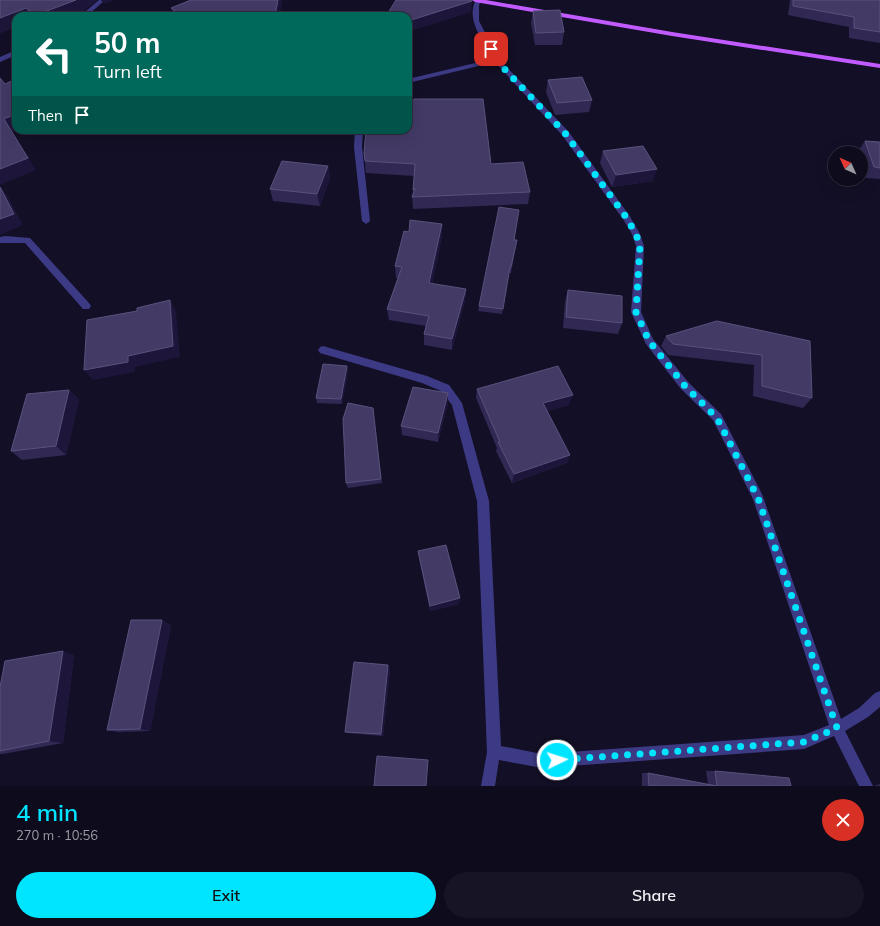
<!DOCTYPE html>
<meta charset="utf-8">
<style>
body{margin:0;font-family:Mulish,sans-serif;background:#171425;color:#f1f3f6;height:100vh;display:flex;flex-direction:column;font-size:15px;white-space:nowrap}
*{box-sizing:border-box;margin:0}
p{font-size:13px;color:#9b9ba3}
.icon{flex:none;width:22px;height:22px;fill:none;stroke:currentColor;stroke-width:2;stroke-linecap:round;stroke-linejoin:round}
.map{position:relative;height:786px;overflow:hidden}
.drawer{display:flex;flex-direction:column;background:#0e0b1c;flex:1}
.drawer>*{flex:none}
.guide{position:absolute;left:12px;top:12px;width:400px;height:122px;border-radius:12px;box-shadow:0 4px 16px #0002,0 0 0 1px #2e2b3b;background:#00695c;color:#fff;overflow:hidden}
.needle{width:26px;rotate:315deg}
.tools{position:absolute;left:828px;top:146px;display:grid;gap:8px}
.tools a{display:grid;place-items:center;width:40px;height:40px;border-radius:50%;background:#0e0b1c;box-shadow:0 4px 16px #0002,0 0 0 1px #2e2b3b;font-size:20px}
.pin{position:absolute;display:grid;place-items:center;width:34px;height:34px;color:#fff;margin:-17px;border-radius:8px;box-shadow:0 2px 6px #0006}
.me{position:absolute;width:44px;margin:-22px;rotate:86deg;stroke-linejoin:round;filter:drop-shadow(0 0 3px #0008)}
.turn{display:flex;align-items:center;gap:14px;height:84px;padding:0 16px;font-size:18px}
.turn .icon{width:52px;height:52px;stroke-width:2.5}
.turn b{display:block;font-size:28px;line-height:34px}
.then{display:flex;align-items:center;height:38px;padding:0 16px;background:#0003;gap:8px;font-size:15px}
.round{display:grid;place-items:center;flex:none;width:42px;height:42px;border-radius:21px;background:#171425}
.overview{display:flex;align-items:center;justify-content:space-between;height:68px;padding:0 16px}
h1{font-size:24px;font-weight:600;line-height:30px;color:#00e5ff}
.button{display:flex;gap:8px;margin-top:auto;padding:8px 16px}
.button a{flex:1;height:46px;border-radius:24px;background:#00e5ff;color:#111;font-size:16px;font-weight:600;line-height:46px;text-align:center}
.button a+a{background:#171425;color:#f1f3f6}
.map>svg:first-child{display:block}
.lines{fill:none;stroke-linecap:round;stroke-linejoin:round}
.minor{fill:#3d3a85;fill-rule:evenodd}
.major{fill:#c25bff;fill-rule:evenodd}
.wall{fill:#312854}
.shaded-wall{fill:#1d163a}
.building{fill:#433a66;stroke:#5a527e}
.route{stroke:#00e5ff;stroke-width:7;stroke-dasharray:0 12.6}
</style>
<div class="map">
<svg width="880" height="786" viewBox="0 0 880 786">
<rect width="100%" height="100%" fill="#130f26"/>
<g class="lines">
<g class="minor">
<polygon points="99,0 105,0 87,16 80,16"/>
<path d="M476,0L481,1L479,5V21L499,59L568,131L629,215L640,234L644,246L641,312L653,339L689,383L721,414L762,494L841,719L859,708L875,693L880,691V707L868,717L845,731L873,786H859L834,736L804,749L542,768L499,760L495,786H481L487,752L477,501L452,405L441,391L422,383L320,353L318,350L320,347L323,346L427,376L449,385L462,403L489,501L501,746L542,754L804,735L829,725L753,499L713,420L681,389L646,344L631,312L636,246L632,234L623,219L562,135L495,62L408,83V79L492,59C484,42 465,19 476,0Z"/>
<polygon points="16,50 16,55 0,62 0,57"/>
<polygon points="355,130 363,130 362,147 370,221 366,224 362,221 354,147"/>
<polygon points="5,236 30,238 89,303 91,306 89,309 83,309 25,243 0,243 0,237"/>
</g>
<polygon class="major" points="472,0 486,0 672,32 880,64 880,68 672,36 475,2"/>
</g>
<g class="wall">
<polygon points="0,0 97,0 82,12 72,16 16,16 16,27 0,33"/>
<polygon points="790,0 880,0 880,43 849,38 849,27 788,15"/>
<polygon points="171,8 280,16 174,16"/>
<polygon points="533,11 564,32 562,45 535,45 531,23"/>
<polygon points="548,80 592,100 589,112 555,115 546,92"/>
<polygon points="865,141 880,142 880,179 866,178 861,162 861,153 858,153 857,152"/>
<polygon points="603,151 653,181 612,187 600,163"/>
<polygon points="364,153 491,164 530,192 528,204 413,209 412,197 413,194 414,176 366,173"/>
<polygon points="328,166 330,178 320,206 273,201 270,189"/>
<polygon points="442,236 432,284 466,289 465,300 452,350 424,345 424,334 426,326 389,320 387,309 398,278 396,278 395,266"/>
<polygon points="514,240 517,240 516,246 511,273 509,273 502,314 478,311 479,306"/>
<polygon points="568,290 622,323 618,334 563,328 565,301"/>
<polygon points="666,336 810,341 812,398 803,408 753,396 754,365 668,355 661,346"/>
<polygon points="347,366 348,371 342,404 317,403 316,398"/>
<polygon points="477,389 569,405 547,411 570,455 567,463 512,483 496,451 497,448 476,398"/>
<polygon points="69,390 79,400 66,455 22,460 11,451"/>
<polygon points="448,403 438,442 402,435 401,426"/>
<polygon points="373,413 382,483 348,488 346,483"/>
<polygon points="418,551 459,604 430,611 419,558"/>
<polygon points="171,625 150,731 118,732 107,730"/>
<polygon points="74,655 63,743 3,754 0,754 0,687"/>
<polygon points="390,669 383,736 348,733 345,732"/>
<polygon points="706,771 715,771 791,786 642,786 642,773 648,773 708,784"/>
<polygon points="880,784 880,786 874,786"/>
</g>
<g class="shaded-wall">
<polygon points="76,0 97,0 82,12 72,16 36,16 36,15"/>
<polygon points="101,0 111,0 112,1 103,4"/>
<polygon points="278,0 282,0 280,16 275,16"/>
<polygon points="472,1 471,12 408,32 408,21"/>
<polygon points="26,8 30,16 16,16 16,27 0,33 0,18"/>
<polygon points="16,114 16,130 12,132 36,170 0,185 0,169 4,119"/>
<polygon points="328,166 330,178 320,206 317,194"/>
<polygon points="657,169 653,181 612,187 616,175"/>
<polygon points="0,186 7,195 23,225 0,235"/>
<polygon points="442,224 442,236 430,294 429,283"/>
<polygon points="466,289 465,300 452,350 452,339"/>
<polygon points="170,300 176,311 180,357 135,367 135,372 93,380 84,370 128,356"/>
<polygon points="347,366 348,371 342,404 341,399"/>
<polygon points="69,390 79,400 66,455 56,446"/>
<polygon points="448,393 448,403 438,442 438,433"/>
<polygon points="573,395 569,405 540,413 543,403"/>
<polygon points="570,455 567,463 512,483 514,474"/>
<polygon points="460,598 459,604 430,611 430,606"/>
<polygon points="162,620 171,625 150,731 140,729"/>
<polygon points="63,651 74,655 63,743 49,741"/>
<polygon points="388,665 390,669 383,736 381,734"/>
</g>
<g class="building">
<polygon points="0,0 76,0 36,15 26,8 0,18"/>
<polygon points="191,0 278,0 275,16 182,16 171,8"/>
<polygon points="396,0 472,0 472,1 408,21 408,16 386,16"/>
<polygon points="793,0 880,0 880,32 854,28 854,17 793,6"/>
<polygon points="560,10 564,32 536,33 533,11"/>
<polygon points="582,77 592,100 557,103 548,80"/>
<polygon points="0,78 5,84 16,79 16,114 4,119 28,158 0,169"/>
<polygon points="414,99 483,99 491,164 523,162 530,192 412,197 415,188 413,190 415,164 365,161 364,153 366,130 408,130 408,100 414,100"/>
<polygon points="865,141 880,142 880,168 874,167"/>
<polygon points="643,146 657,169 616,175 603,151"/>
<polygon points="282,161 328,166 317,194 270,189"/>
<polygon points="0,187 14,214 0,219"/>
<polygon points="499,207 519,210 514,240 517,240 511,267 510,267 503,309 479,306"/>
<polygon points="410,220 442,224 429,283 466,289 452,339 424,334 429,316 387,309 402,267 395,266 404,231 409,232"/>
<polygon points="568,290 622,296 622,323 566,317"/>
<polygon points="170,300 173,346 128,356 128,362 84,370 87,320 137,311 137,308"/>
<polygon points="717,321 810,341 812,398 762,386 762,355 673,344 666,336"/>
<polygon points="323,364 347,366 341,399 316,398"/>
<polygon points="558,366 573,395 543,403 570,455 514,474 498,442 500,442 477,389"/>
<polygon points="413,387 448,393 438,433 401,426"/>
<polygon points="69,390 56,446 11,451 27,394"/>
<polygon points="348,403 373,408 381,479 346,483 343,419"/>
<polygon points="446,545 460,598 430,606 418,551"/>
<polygon points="131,620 162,620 140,729 107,730"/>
<polygon points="63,651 49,741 0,751 0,687 5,661"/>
<polygon points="354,662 388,665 381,734 345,732"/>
<polygon points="377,756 428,760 426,786 374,786"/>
<polygon points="715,771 789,778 791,786 649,786 648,773 717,786"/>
</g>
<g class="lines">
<polyline class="route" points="491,49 496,60 565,133 626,217 636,234 640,246 636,312 649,341 685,386 717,418 758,498 837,728 804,742 557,760"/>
</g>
</svg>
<div class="tools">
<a><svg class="needle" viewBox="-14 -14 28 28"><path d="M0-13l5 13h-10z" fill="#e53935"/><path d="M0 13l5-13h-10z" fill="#9b9ba3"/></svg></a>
</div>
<div class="pin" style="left:491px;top:49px;background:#d93025"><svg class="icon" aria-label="arrive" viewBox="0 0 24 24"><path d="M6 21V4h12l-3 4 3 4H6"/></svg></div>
<svg class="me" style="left:557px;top:760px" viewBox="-20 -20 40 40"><circle r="17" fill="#00e5ff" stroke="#fff" stroke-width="3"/><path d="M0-11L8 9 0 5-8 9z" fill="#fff"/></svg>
<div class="guide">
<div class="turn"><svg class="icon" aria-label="left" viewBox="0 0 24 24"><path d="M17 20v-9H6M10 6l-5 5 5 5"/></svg><div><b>50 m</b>Turn left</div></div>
<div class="then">Then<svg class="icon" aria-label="arrive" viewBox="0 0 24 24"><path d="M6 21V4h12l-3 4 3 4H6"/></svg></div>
</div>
</div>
<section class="drawer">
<div class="overview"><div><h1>4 min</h1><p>270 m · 10:56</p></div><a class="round" style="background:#d93025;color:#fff"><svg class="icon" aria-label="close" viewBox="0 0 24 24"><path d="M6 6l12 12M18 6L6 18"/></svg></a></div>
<div class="button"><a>Exit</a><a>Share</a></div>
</section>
